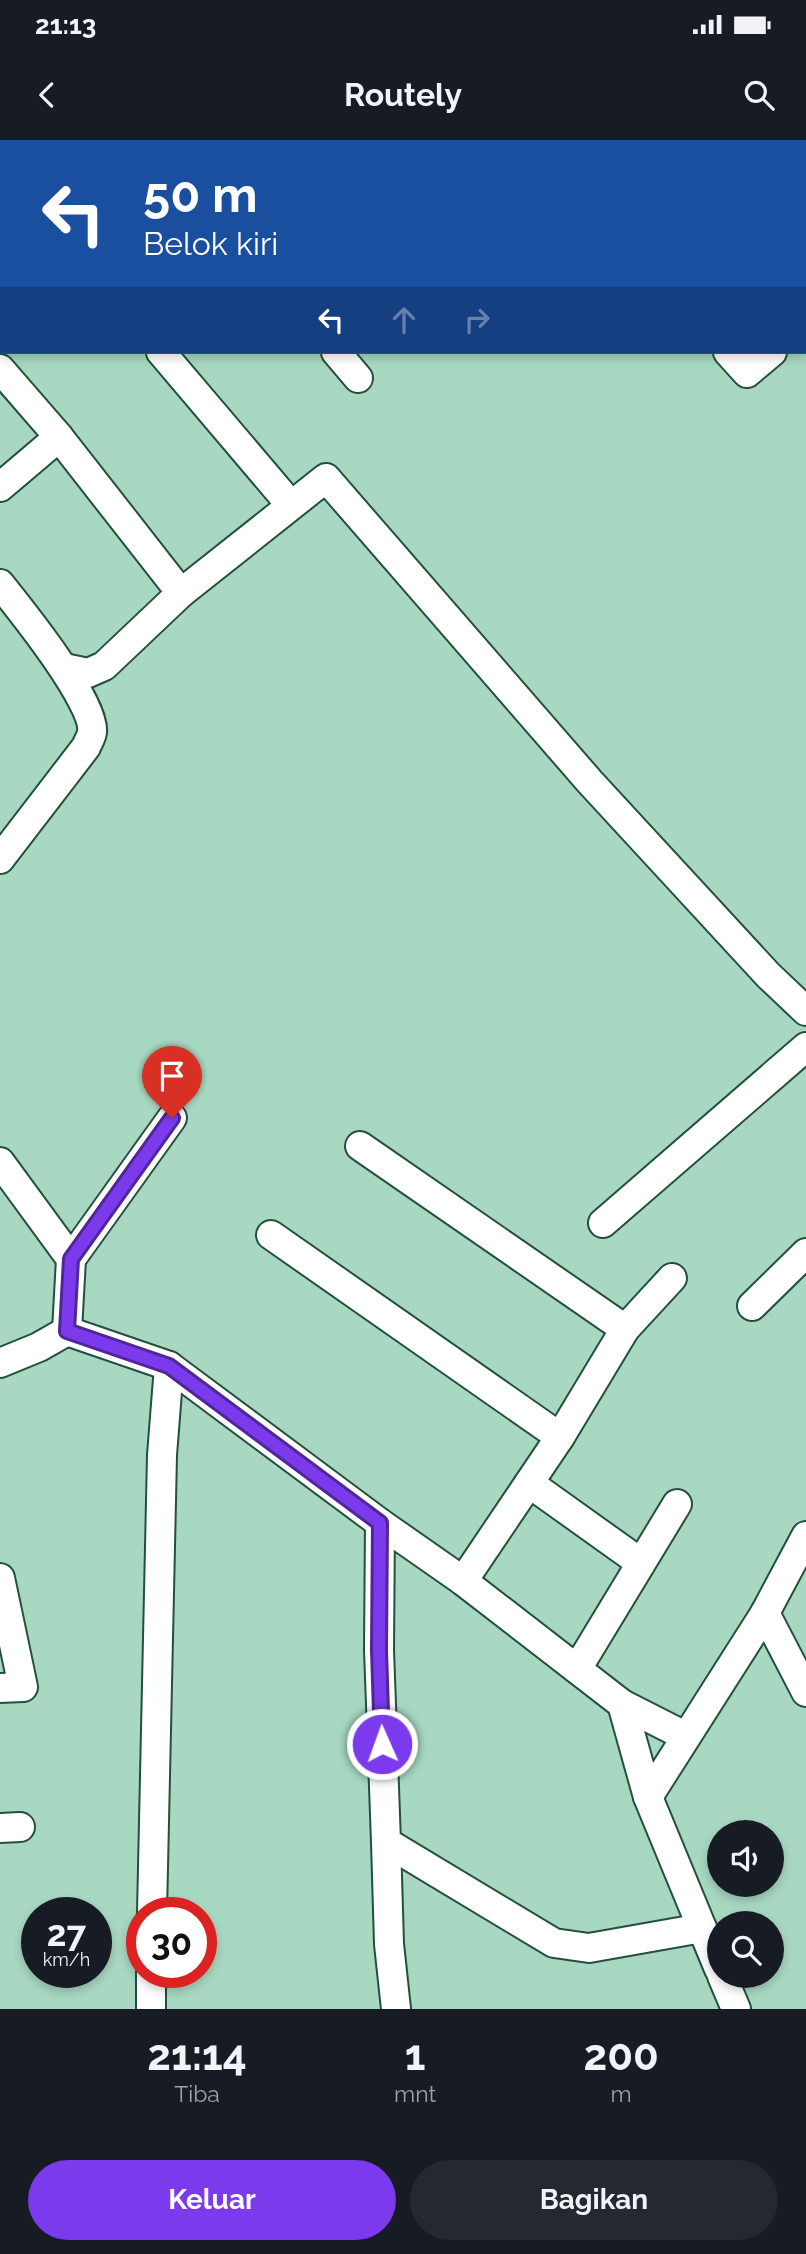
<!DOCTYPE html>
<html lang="id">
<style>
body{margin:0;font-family:Raleway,sans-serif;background:#242831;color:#f1f3f6;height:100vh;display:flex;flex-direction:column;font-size:26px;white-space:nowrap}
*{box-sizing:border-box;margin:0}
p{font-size:23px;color:#9ea1a6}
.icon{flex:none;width:38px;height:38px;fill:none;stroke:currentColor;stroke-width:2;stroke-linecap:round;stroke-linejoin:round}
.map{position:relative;height:1869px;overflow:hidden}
.side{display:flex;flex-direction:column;background:#171b24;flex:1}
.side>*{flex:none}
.guide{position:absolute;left:0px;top:0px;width:807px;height:214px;box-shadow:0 4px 10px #0003;background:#1a4fa0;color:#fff;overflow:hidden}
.fabs{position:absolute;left:707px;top:1680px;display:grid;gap:14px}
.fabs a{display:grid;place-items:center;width:77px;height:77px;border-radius:50%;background:#171b24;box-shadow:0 4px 10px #0003;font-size:35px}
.speed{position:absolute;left:21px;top:1757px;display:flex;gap:14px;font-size:35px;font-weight:700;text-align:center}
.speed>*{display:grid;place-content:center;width:91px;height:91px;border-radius:50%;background:#171b24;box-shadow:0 4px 10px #0003;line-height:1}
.speed small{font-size:18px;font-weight:400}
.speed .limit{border:10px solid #d22;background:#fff;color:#111}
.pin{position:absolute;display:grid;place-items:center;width:60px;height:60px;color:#fff;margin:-72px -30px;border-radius:50% 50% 50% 0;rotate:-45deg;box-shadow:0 0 7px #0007}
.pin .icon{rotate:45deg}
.me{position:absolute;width:77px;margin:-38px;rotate:358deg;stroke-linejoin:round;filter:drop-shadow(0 0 5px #0008)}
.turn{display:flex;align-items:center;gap:24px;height:147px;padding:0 28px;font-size:32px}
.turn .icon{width:91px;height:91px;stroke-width:2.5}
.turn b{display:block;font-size:49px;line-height:60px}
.lanes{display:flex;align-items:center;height:66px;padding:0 28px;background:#0003;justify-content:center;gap:35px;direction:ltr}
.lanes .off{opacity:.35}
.eta{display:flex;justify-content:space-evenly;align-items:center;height:119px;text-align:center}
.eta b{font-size:42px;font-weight:700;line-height:49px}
.cta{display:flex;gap:14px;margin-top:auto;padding:14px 28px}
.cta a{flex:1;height:80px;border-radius:42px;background:#7c3aed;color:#fff;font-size:28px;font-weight:700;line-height:80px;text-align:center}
.cta a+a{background:#242831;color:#f1f3f6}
.status{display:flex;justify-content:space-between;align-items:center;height:49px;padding:0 35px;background:#171b24;direction:ltr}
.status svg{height:19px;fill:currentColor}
header{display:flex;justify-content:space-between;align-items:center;height:91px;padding:0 28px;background:#171b24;font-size:32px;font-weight:700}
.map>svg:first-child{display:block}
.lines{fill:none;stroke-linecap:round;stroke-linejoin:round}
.minor-casing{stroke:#23503e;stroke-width:32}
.minor{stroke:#fff;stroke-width:28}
.route-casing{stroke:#51269a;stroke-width:18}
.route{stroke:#7c3aed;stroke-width:12}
</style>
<div class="status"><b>21:13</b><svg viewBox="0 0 49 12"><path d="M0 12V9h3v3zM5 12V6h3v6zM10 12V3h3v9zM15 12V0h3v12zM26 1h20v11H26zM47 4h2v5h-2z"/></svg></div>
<header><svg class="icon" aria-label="back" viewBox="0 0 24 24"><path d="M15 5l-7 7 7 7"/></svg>Routely<svg class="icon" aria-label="search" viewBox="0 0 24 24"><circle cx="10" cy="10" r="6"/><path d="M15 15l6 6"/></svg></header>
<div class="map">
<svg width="806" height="1869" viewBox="0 0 806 1869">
<rect width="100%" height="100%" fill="#a8d8c2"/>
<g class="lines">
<g class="minor-casing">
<g id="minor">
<polyline points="164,0 165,2"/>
<polyline points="353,0 354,2"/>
<polyline points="510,0 513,2"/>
<polyline points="123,2 125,0"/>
<polyline points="618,2 620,0"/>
<polyline points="805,21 806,20"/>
<polyline points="0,150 2,148"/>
<polyline points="805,183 806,183"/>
<polyline points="161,212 290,364"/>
<polyline points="336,212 358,238"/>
<polyline points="728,212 747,233 772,212"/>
<polyline points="0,229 59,297 181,453"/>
<polyline points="0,347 59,297"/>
<path d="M0,444C20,469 96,563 92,592C92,596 88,602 86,607L0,719"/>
<polyline points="64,528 88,533 104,526 181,453 326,338 590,642 768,835 806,871"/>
<polyline points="360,1006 625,1189"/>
<polyline points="0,1022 71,1119"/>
<polyline points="603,1083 806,907"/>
<polyline points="271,1095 560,1297"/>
<polyline points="752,1166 806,1113"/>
<polyline points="67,1191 169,1226 380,1383 379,1510 386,1702 554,1803 589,1808 702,1788 719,1829"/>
<polyline points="67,1191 71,1119 172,978"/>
<polyline points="0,1223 39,1207 67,1191"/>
<polyline points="529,1343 641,1423"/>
<polyline points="380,1383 463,1441 622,1564 648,1657 702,1788"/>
<polyline points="0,1438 23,1547 0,1548"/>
<polyline points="463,1441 560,1297 625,1189 672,1138"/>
<polyline points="765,1473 806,1552"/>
<polyline points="577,1529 677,1364"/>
<polyline points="622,1564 685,1596"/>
<polyline points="648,1657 765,1473 806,1396"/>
<polyline points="0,1688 20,1687"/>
<polyline points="386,1702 389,1804 396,1869"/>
<polyline points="152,1773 162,1315 169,1226"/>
<polyline points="722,1836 736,1869"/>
<polyline points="151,1869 151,1832"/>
</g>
</g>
<use href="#minor" class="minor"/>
</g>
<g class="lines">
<g class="route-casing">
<polyline id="route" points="172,978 71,1119 67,1191 169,1226 380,1383 379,1510 382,1604"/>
</g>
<use href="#route" class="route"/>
</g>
</svg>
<div class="fabs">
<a><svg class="icon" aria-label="sound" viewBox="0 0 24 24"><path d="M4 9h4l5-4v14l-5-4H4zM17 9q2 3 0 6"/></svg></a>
<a><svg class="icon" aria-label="search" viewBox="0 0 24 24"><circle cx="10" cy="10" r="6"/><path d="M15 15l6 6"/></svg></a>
</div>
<div class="speed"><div>27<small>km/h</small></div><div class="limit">30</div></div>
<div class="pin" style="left:172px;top:978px;background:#d93025"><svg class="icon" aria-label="arrive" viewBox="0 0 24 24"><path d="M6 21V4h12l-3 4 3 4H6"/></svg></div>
<svg class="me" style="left:382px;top:1604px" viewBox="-20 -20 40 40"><circle r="17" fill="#7c3aed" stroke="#fff" stroke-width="3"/><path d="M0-11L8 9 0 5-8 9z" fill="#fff"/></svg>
<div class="guide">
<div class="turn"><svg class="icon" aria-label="left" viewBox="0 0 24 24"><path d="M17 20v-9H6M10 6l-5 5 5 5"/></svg><div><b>50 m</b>Belok kiri</div></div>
<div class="lanes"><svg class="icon" aria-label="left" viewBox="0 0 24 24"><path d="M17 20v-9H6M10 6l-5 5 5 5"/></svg><svg class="icon off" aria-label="ahead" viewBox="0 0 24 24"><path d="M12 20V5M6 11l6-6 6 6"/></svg><svg class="icon off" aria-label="right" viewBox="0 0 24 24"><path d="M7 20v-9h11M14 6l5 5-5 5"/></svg></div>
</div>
</div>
<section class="side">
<div class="eta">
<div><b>21:14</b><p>Tiba</p></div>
<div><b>1</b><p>mnt</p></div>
<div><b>200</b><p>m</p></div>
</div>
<div class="cta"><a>Keluar</a><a>Bagikan</a></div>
</section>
